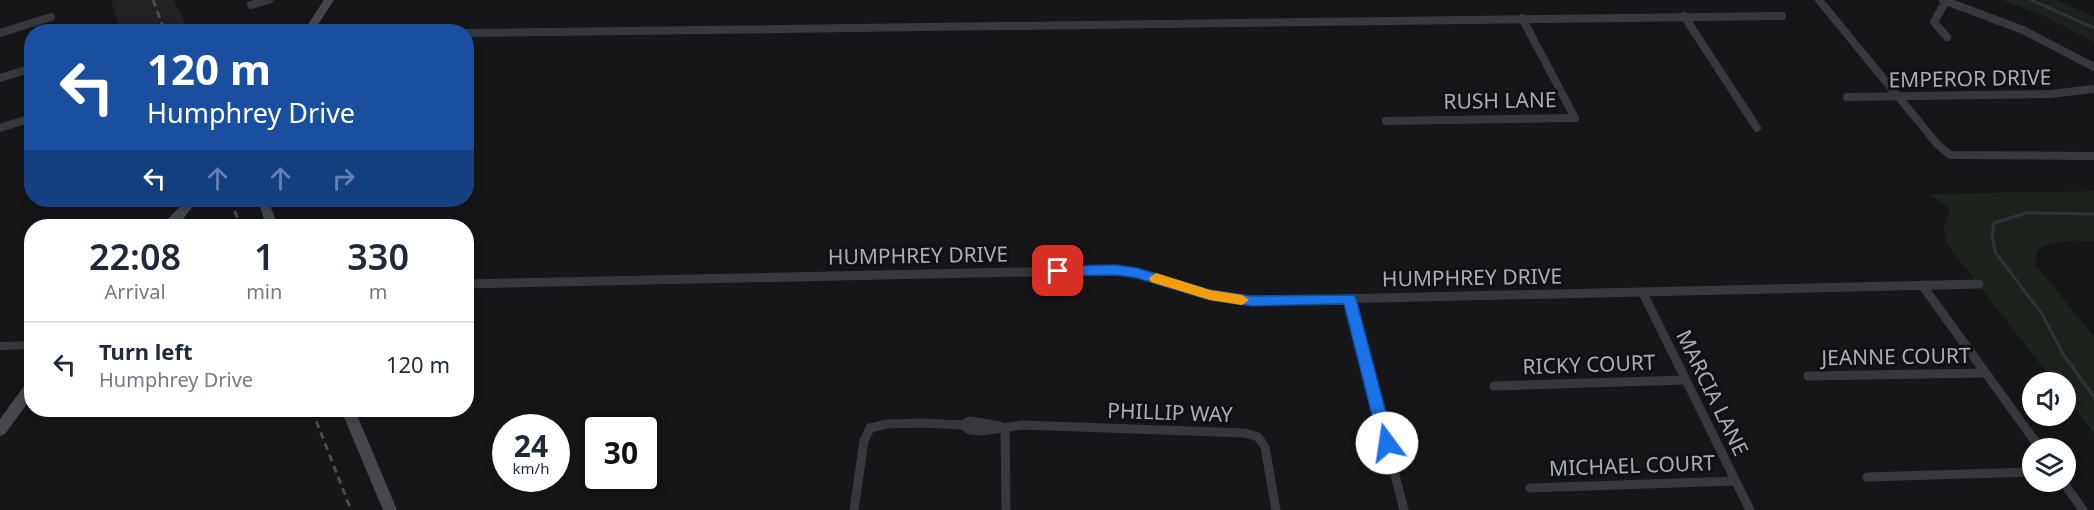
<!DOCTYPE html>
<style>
body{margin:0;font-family:"Noto Sans",sans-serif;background:#f2f2f3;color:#1f2937;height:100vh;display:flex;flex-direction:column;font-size:22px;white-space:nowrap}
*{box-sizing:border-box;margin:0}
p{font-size:20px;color:#747a83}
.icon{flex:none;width:33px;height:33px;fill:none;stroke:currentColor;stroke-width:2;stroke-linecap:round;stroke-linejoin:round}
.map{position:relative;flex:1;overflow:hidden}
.details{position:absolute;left:24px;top:219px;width:450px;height:198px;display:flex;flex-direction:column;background:#fff;border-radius:24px;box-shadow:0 3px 9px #0003}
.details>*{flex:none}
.banner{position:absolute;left:24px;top:24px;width:450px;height:183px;border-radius:24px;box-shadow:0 3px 9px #0003;background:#1a4fa0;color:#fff;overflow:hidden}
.fabs{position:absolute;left:2022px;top:372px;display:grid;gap:12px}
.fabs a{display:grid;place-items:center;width:54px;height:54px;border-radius:50%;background:#fff;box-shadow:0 3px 9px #0003;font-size:30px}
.speed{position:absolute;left:492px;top:414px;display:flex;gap:12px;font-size:30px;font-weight:700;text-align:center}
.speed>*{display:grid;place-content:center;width:78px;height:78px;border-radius:50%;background:#fff;box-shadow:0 3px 9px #0003;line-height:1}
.speed small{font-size:15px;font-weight:400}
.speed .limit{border:3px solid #111;border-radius:9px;background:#fff;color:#111}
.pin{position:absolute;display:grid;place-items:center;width:51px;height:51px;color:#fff;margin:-26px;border-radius:12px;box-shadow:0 3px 9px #0006}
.me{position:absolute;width:66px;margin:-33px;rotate:346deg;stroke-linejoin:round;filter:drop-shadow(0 0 4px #0008)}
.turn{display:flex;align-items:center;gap:21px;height:126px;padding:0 24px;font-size:27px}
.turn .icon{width:78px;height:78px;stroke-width:2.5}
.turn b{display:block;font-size:42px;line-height:51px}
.lanes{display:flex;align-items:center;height:57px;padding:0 24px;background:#0003;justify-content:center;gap:30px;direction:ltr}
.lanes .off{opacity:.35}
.eta{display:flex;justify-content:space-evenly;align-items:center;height:102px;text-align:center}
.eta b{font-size:36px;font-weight:600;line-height:42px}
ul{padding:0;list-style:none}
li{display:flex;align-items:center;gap:18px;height:84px;padding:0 24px;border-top:2px solid #e0e1e3}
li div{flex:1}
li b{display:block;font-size:22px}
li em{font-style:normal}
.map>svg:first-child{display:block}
.built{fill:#222225}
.green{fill:#1c231d}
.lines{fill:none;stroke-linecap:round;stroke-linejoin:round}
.stream{stroke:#2c353c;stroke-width:3}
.minor-far1{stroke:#37383d;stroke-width:8}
.minor{stroke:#37383d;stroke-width:9}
.tertiary{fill:#37383d;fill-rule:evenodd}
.secondary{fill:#45474d;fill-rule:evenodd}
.rail{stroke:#4a4c52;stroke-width:3;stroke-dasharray:7 5;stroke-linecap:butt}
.route{fill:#1a73e8;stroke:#114b97;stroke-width:1.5}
.slow{fill:#f59e0b}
.labels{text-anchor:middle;stroke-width:6;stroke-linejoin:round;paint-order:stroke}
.street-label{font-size:21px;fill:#a8adb8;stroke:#111113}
</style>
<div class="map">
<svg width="2094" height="510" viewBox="0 0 2094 510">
<rect width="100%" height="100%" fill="#161618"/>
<polygon class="built" points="111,0 174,0 188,31 121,31"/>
<g class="green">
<polygon points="2002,0 2057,0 2094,17 2094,42 2042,15"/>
<path d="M2094,191V241C2074,241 2053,238 2037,251L2035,264L2094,337V434L2066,397V382H2054L1947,244L1944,227L1950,209L1929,194Z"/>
</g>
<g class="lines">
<g class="stream">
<polyline points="2031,0 2094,28"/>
<polyline points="2094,214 2026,213 1994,223 1992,235 1995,252 2042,314 2063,354 2094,397"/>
</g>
<g class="minor-far1">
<polyline points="1819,0 1938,145 1950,155 2094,156"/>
<polyline points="1943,0 2023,30 2094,67"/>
<polyline points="1946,1 1934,22 1947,37"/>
<polyline points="251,5 269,0"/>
<polyline points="1684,16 1757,128"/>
<polyline points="0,33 51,17"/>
<polyline points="466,33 1782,16"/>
<polyline points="0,78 32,68"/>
<polyline points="1847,97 2050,94 2094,89"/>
<polyline points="1386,121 1575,118 1522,18"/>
<polyline points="0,128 32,118"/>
</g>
<g class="minor">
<polyline points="466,284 1116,270 1137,273 1219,297 1252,301 1979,284"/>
<polyline points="1922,285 2040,448"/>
<polyline points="1643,293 1750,510"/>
<polyline points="1350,299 1404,510"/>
<polyline points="1808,376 1985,373"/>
<polyline points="1494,386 1685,380"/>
<polyline points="963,425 970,421 1000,426"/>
<polyline points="1005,428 1006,510"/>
<polyline points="1867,477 2032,472"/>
<polyline points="2063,482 2083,510"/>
<polyline points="1530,488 1735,481"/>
<polyline points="854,510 864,441 870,428 887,424 922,423 963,425 970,430 982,431 1022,425 1245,433 1258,437 1265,447 1276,510"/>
</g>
<polygon class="tertiary" points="32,341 32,349 0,350 0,342"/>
<g class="secondary">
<polygon points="324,0 334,0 313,32 303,32"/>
<polygon points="186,200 198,200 179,224 175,226 161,226"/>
<polygon points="258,200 268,200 278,226 266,226"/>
<polygon points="32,381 32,397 5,434 0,436 0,419 27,382"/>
<polygon points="341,410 355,410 397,510 383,510"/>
</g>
<g class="rail">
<polyline points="153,0 165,32"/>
<polyline points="230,200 241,226"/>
<polyline points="312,410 351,510"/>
</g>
</g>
<polygon class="route" points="1116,265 1137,268 1210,290 1252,296 1355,295 1394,443 1392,448 1387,450 1381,448 1379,443 1344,304 1252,306 1210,300 1137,278 1116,275 1058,276 1051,271 1058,266"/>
<polygon class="slow" points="1156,273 1210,290 1242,295 1249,300 1242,305 1210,300 1151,282 1149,278"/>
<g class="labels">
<g class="street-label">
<text transform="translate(1970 79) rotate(-1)" y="7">EMPEROR DRIVE</text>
<text transform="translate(1500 101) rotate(-1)" y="7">RUSH LANE</text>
<text transform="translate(918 256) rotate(-1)" y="7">HUMPHREY DRIVE</text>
<text transform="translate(1472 278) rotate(-1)" y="7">HUMPHREY DRIVE</text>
<text transform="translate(1896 357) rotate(-1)" y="7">JEANNE COURT</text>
<text transform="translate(1589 365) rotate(-2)" y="7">RICKY COURT</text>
<text transform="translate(1712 393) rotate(64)" y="7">MARCIA LANE</text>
<text transform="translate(1170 413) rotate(2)" y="7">PHILLIP WAY</text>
<text transform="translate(1632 466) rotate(-2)" y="7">MICHAEL COURT</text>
</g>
</g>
</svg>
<div class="fabs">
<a><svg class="icon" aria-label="sound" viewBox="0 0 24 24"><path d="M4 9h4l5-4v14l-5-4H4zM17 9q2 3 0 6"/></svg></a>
<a><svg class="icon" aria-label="layers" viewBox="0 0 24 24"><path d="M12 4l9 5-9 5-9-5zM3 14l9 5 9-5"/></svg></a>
</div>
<div class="speed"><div>24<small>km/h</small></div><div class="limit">30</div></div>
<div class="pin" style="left:1058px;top:271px;background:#d93025"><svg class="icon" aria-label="arrive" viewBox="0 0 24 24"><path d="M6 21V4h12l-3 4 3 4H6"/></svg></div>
<svg class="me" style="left:1387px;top:443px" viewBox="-20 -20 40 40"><circle r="19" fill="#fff"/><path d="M0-13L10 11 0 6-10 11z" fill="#1a73e8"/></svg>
<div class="banner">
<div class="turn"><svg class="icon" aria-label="left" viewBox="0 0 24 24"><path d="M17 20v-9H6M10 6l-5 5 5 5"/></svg><div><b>120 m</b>Humphrey Drive</div></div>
<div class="lanes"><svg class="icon" aria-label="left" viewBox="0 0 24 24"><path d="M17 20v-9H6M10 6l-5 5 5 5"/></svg><svg class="icon off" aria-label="ahead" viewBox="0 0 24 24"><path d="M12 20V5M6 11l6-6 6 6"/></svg><svg class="icon off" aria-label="ahead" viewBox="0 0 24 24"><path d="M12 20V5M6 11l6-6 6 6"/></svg><svg class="icon off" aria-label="right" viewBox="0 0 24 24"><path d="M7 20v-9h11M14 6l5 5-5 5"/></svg></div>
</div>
<section class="details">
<div class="eta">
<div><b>22:08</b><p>Arrival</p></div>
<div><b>1</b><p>min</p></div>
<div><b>330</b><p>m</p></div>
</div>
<ul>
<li><svg class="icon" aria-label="left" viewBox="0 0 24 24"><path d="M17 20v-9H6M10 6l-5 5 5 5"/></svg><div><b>Turn left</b><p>Humphrey Drive</p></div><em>120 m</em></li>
</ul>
</section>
</div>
